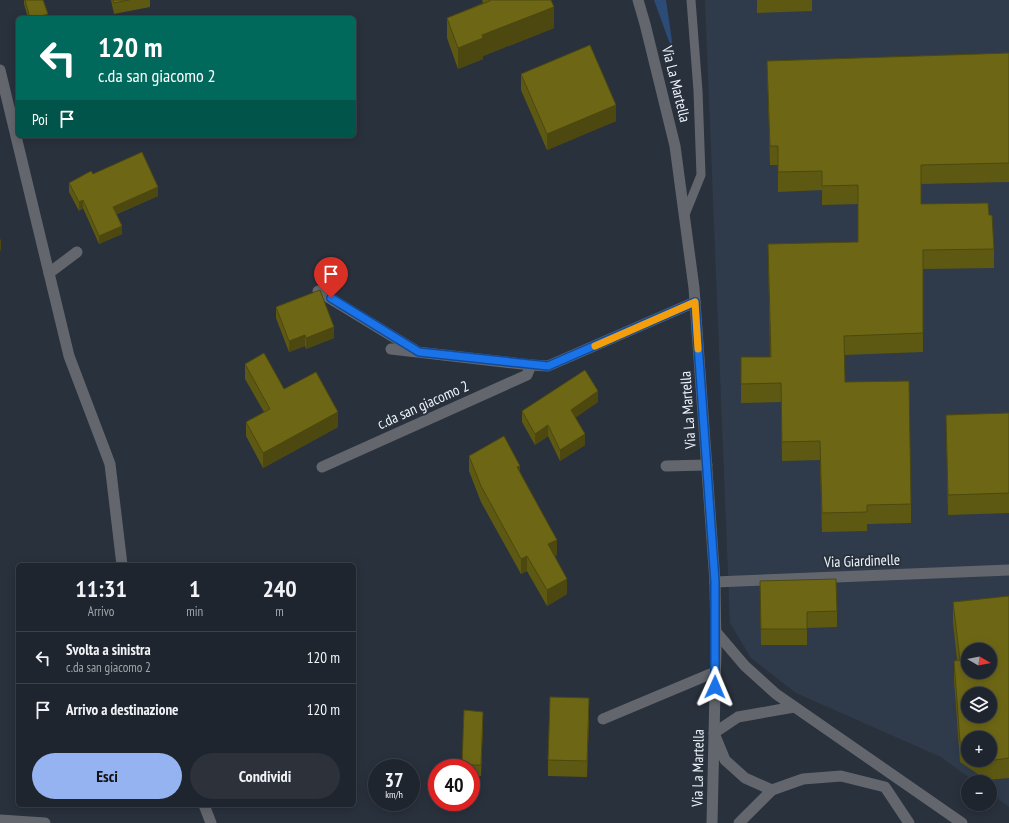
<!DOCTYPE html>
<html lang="it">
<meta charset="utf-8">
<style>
body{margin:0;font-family:"PT Sans Narrow",sans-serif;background:#2c313a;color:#f1f3f6;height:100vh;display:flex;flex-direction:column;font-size:15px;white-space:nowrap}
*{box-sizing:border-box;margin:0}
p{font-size:13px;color:#a1a5aa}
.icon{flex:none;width:22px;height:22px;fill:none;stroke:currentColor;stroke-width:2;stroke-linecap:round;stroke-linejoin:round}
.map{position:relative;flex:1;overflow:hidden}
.details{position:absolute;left:16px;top:563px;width:340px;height:244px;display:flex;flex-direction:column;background:#1f252e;border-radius:6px;box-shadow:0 2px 10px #0003,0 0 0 1px #3c424a}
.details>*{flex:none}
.hud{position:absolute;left:16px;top:16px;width:340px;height:122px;border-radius:6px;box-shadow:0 2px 10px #0003,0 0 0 1px #3c424a;background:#00695c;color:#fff;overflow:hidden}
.needle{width:26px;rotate:99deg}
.tools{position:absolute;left:961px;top:643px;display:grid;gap:8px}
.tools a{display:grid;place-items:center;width:36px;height:36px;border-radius:50%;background:#1f252e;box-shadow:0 2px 10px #0003,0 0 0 1px #3c424a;font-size:20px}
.speed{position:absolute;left:368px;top:759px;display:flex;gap:8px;font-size:20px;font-weight:700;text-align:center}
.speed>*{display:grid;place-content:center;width:52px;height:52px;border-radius:50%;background:#1f252e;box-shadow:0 2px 10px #0003,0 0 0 1px #3c424a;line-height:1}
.speed small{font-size:10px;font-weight:400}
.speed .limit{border:6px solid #d22;background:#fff;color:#111}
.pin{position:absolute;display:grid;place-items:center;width:34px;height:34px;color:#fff;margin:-41px -17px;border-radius:50% 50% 50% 0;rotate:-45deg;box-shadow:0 0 4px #0007}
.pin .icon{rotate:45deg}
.me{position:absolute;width:44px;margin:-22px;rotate:1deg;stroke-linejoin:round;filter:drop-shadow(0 0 3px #0008)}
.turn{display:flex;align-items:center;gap:14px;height:84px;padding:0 16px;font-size:18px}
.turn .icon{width:52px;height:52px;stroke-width:2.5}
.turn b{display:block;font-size:28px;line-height:34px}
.then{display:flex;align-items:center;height:38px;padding:0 16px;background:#0003;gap:8px;font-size:15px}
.eta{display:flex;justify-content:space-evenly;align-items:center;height:68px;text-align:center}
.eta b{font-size:24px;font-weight:700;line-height:28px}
.action{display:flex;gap:8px;margin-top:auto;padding:8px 16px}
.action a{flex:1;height:46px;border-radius:24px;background:#95b2f1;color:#111;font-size:16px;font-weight:700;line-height:46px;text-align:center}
.action a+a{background:#2c313a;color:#f1f3f6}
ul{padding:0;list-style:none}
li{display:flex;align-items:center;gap:12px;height:52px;padding:0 16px;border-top:1px solid #3c424a}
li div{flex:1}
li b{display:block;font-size:15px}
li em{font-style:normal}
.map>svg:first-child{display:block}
.built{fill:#2f3b4b;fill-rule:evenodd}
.green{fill:#2c4c77}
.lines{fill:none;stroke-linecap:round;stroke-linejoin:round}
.service{stroke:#63676d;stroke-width:9}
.minor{stroke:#63676d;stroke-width:11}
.tertiary{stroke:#63676d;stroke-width:11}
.wall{fill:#5e5912;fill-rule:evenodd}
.shaded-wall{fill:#4c480f}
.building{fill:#6d6715;stroke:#4c480f;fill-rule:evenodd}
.route-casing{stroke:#114b97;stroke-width:10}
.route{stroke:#1a73e8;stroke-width:7}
.slow{stroke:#f59e0b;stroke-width:7}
.labels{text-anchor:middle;stroke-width:4;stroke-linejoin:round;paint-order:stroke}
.street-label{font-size:15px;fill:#eef4fb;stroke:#29313d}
</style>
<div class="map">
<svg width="1009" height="823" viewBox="0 0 1009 823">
<rect width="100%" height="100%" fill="#29313d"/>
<path class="built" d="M705,0H1009V807L990,793V782H975L941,757L796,693L751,658L730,623ZM968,650H990V672H968ZM968,694H990V716H968ZM968,738H990V760H968Z"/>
<polygon class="green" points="654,0 666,0 674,55"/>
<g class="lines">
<polyline class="service" points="684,217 701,175 698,91 691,0"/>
<g class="minor">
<polyline points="0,70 69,356 110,464 122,565"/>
<polyline points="49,273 77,252"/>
<polyline points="318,291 415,350"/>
<polyline points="391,349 531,365"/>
<polyline points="666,466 707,465"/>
<polyline points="322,467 527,375 531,365 548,366 695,302"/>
<polyline points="715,582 1009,570"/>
<polyline points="603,719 715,672"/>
<polyline points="204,805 211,823"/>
<polyline points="0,820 45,823"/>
</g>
<g class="tertiary">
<polyline points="638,0 645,24 675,146 694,288 715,582 716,648 712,823"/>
<polyline points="716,632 745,666 776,694 962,823"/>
<polyline points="772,790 745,778 725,760 714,733 738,717 794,707"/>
<polyline points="739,823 772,790 803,779 841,776 885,787 909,823"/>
</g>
</g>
<g class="wall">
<polygon points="24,0 43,0 48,18 28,18 24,4"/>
<polygon points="111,0 150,0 150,7 114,14"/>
<polygon points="482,0 551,0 554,28 483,56 483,59 458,69 447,38 447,18 483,3"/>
<polygon points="757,0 812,0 812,11 757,13"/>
<polygon points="1009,53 1009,182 921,184 921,204 989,215 994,249 994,268 923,269 923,352 844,355 845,382 911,504 911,523 867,524 867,531 822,532 820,460 782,461 781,402 741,403 741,357 770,357 768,244 858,242 858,204 822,205 822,190 778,192 778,165 770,165 767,61"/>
<polygon points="521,74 616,121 547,150 521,90"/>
<polygon points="93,174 158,196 117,214 122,234 99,244 83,208 79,211 69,192 69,183"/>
<polygon points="276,307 334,338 306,349 305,346 289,352 276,318"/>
<polygon points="245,364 284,389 338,427 263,468 246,436 246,422 264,412 245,379"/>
<polygon points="598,402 575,417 585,445 560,461 548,436 535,445 522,422 522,411"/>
<polygon points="1009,413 1009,513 948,515 946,415"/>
<polygon points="469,456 520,472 557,555 555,556 567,594 547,606 527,571 521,574 481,502 469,471"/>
<polygon points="760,581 837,611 837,627 807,628 807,645 761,645"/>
<path d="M1009,596V778L987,780L960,762L954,680V661L957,660L953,622V602ZM968,738L990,760H968Z"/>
<polygon points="464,710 483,723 481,776 471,776 471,768 462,768"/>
<polygon points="589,714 587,777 548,776 548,760"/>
</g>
<g class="shaded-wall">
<polygon points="554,7 554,28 483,56 483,59 458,69 458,48 482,35"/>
<polygon points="48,14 48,18 35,18"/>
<polygon points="616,105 616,121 547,150 547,134"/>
<polygon points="158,187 158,196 113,215 113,207"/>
<polygon points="83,200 83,208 79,211 79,202"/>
<polygon points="122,226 122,234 99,244 99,236"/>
<polygon points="1,239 1,250 0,251 0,240"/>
<polygon points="334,327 334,338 306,349 306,338"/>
<polygon points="305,335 305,346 289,352 289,341"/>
<polygon points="598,391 598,402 571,421 571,410"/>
<polygon points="338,412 338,427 263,468 263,453"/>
<polygon points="548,425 548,436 535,445 535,434"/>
<polygon points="585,434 585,445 560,461 560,450"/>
<polygon points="520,466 520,481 517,467"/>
<polygon points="557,540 557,555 548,560 548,544"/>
<polygon points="527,556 527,571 521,574 521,559"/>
<polygon points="567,579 567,594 547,606 547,590"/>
<polygon points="589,698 589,714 587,777 587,761"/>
<polygon points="483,712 483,723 481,776 481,765"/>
</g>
<g class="building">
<polygon points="25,0 43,0 48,14 35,18 30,18"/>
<polygon points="113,0 129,0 114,3"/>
<polygon points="490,0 551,0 554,7 482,35 483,38 458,48 447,18 490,1"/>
<polygon points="590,45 616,105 547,134 521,74"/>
<polygon points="1009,53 1009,163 921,165 921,204 988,203 989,215 992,215 994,249 923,250 923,333 844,336 845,382 909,381 911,504 867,505 867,512 822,513 820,441 782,442 781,383 741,384 741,357 771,357 768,244 858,242 858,185 822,186 822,171 778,172 778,146 770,146 767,61"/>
<polygon points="142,152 158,187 113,207 122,226 99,236 83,200 79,202 69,183 91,171 93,174"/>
<polygon points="320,290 334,327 306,338 305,335 289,341 276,307"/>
<polygon points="264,353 284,389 316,372 338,412 263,453 246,422 270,409 245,364"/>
<polygon points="585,370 598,391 571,410 585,434 560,450 548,425 535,434 522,411"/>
<polygon points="1009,413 1009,493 948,495 946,415"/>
<polygon points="504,436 520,466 517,467 557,540 548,544 567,579 547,590 527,556 521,559 481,486 469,456"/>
<polygon points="836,579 837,611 807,612 807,629 761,629 760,581"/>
<path d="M1009,596V758L987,761L985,760H990V738H968V748L960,742L954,661L960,660L953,602ZM968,650H990V672H968ZM968,694H990V716H968Z"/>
<polygon points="550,697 589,698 587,761 548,760"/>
<polygon points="464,710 483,712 481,765 462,765"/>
</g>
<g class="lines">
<g class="route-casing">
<polyline id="route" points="331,298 419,352 548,366 695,302 715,582 715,687"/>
</g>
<use href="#route" class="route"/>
<polyline class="slow" points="595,346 695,302 698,349"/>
</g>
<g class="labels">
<g class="street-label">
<text transform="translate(676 84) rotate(76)" y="5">Via La Martella</text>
<text transform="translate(423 405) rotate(-24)" y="5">c.da san giacomo 2</text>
<text transform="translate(688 410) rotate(-94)" y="5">Via La Martella</text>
<text transform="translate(862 561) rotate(-2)" y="5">Via Giardinelle</text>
<text transform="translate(698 768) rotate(-89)" y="5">Via La Martella</text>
</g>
</g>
</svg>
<div class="tools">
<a><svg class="needle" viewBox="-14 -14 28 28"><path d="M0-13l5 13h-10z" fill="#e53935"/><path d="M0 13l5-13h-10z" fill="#a1a5aa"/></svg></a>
<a><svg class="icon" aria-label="layers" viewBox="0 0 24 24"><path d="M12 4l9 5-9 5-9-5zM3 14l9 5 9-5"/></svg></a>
<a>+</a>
<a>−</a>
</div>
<div class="speed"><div>37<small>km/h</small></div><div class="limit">40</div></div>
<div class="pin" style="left:331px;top:298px;background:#d93025"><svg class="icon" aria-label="arrive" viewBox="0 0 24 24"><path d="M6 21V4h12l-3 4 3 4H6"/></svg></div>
<svg class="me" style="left:715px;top:687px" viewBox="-20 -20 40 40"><path d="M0-17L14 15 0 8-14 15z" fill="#1a73e8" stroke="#fff" stroke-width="4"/></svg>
<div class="hud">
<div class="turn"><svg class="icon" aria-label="left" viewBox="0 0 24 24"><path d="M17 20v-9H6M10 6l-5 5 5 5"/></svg><div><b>120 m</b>c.da san giacomo 2</div></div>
<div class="then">Poi<svg class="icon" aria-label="arrive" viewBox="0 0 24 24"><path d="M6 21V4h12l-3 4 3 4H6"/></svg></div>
</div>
<section class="details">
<div class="eta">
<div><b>11:31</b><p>Arrivo</p></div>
<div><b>1</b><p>min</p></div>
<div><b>240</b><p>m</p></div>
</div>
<ul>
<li><svg class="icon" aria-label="left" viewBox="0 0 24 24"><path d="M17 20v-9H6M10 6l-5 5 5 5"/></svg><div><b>Svolta a sinistra</b><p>c.da san giacomo 2</p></div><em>120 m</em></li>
<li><svg class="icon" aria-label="arrive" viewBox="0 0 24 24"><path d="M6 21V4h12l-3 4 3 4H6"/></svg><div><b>Arrivo a destinazione</b></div><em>120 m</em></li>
</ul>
<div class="action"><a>Esci</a><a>Condividi</a></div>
</section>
</div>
